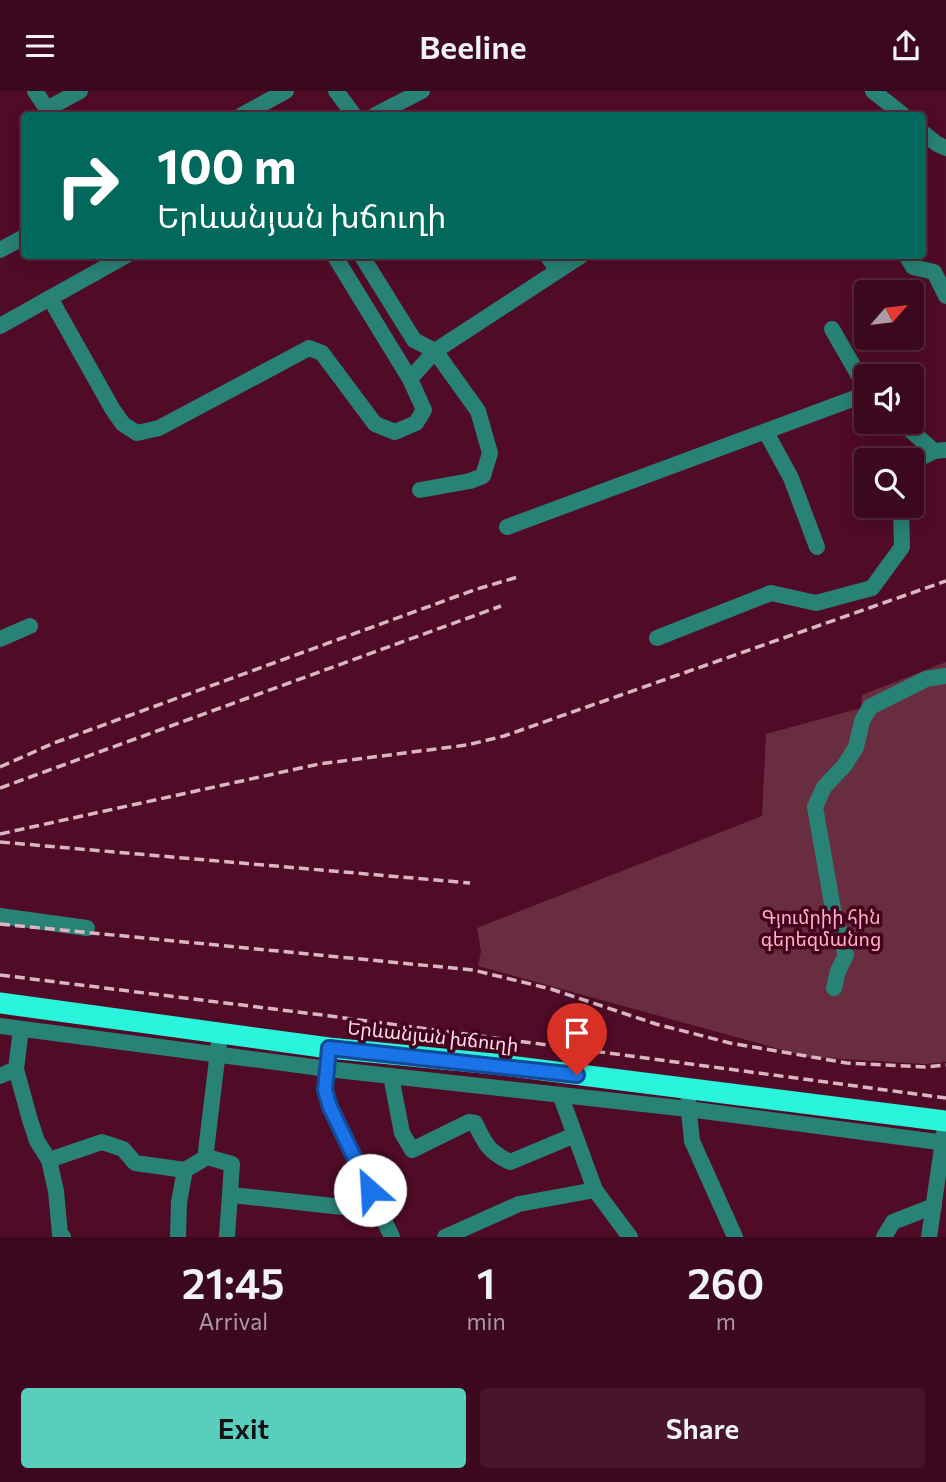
<!DOCTYPE html>
<meta charset="utf-8">
<style>
body{margin:0;font-family:Commissioner,"Noto Sans Armenian",sans-serif;background:#47162a;color:#f1f3f6;height:100vh;display:flex;flex-direction:column;font-size:26px;white-space:nowrap}
*{box-sizing:border-box;margin:0}
p{font-size:23px;color:#ac9aa4}
.icon{flex:none;width:38px;height:38px;fill:none;stroke:currentColor;stroke-width:2;stroke-linecap:round;stroke-linejoin:round}
.map{position:relative;height:1146px;overflow:hidden}
.drawer{display:flex;flex-direction:column;background:#3c081d;flex:1}
.drawer>*{flex:none}
.hud{position:absolute;left:21px;top:21px;width:905px;height:147px;border-radius:7px;box-shadow:0 4px 18px #0003,0 0 0 2px #55293b;background:#00695c;color:#fff;overflow:hidden}
.needle{width:46px;rotate:62deg}
.tools{position:absolute;left:854px;top:189px;display:grid;gap:14px}
.tools a{display:grid;place-items:center;width:70px;height:70px;border-radius:7px;background:#3c081d;box-shadow:0 4px 18px #0003,0 0 0 2px #55293b;font-size:35px}
.pin{position:absolute;display:grid;place-items:center;width:60px;height:60px;color:#fff;margin:-72px -30px;border-radius:50% 50% 50% 0;rotate:-45deg;box-shadow:0 0 7px #0007}
.pin .icon{rotate:45deg}
.me{position:absolute;width:77px;margin:-38px;rotate:334deg;stroke-linejoin:round;filter:drop-shadow(0 0 5px #0008)}
.turn{display:flex;align-items:center;gap:24px;height:147px;padding:0 21px;font-size:32px}
.turn .icon{width:91px;height:91px;stroke-width:2.5}
.turn b{display:block;font-size:49px;line-height:60px}
.eta{display:flex;justify-content:space-evenly;align-items:center;height:119px;text-align:center}
.eta b{font-size:42px;font-weight:600;line-height:49px}
.cta{display:flex;gap:14px;margin-top:auto;padding:14px 21px}
.cta a{flex:1;height:80px;border-radius:7px;background:#5acebd;color:#111;font-size:28px;font-weight:600;line-height:80px;text-align:center}
.cta a+a{background:#47162a;color:#f1f3f6}
header{display:flex;justify-content:space-between;align-items:center;height:91px;padding:0 21px;background:#3c081d;font-size:32px;font-weight:600}
.map>svg:first-child{display:block}
.green{fill:#682e40}
.lines{fill:none;stroke-linecap:round;stroke-linejoin:round}
.minor{stroke:#298276;stroke-width:16}
.highway{stroke:#2af4dc;stroke-width:21}
.rail{stroke:#d9b7c1;stroke-width:3.5;stroke-dasharray:10 5;stroke-linecap:butt}
.route-casing{stroke:#114b97;stroke-width:18}
.route{stroke:#1a73e8;stroke-width:12}
.labels{text-anchor:middle;stroke-width:7;stroke-linejoin:round;paint-order:stroke}
.park-label{font-size:19px;fill:#feb0c4;stroke:#44001d}
.street-label{font-size:19px;fill:#f9dfe5;stroke:#44001d}
</style>
<header><svg class="icon" aria-label="menu" viewBox="0 0 24 24"><path d="M4 6h16M4 12h16M4 18h16"/></svg>Beeline<svg class="icon" aria-label="share" viewBox="0 0 24 24"><path d="M12 15V3M7 8l5-5 5 5M5 13v7h14v-7"/></svg></header>
<div class="map">
<svg width="946" height="1146" viewBox="0 0 946 1146">
<rect width="100%" height="100%" fill="#500b27"/>
<polygon class="green" points="946,571 946,971 925,973 808,966 478,875 481,860 477,837 762,725 766,643 861,617 862,604"/>
<g class="lines">
<g class="minor">
<polyline points="35,0 47,18 80,0"/>
<polyline points="336,0 354,24"/>
<polyline points="873,0 903,24"/>
<polyline points="242,24 286,0"/>
<polyline points="375,24 422,0"/>
<polyline points="922,41 937,53 946,57"/>
<polyline points="0,159 24,146"/>
<polyline points="334,164 410,288 435,260 582,164"/>
<polyline points="361,164 414,249 435,260 478,320 490,362 483,385 470,390 420,399"/>
<polyline points="547,164 558,180"/>
<polyline points="906,164 913,176 934,181 946,205"/>
<polyline points="50,207 113,319 123,333 137,342 159,337 309,257 322,262 375,333 395,341 416,332 424,319 410,288"/>
<polyline points="0,235 127,164"/>
<polyline points="832,238 866,297"/>
<polyline points="901,331 934,360"/>
<polyline points="766,341 791,387 817,456"/>
<polyline points="912,371 934,360 946,359"/>
<polyline points="507,436 866,303"/>
<polyline points="657,547 771,502 816,512 872,497 902,456 901,415"/>
<polyline points="0,548 30,535"/>
<polyline points="0,825 87,837"/>
<polyline points="834,897 838,880 846,864 833,818 815,716 824,696 844,675 856,656 862,630 870,616 926,588 946,585"/>
<polyline points="0,935 328,978 688,1018 946,1052"/>
<polyline points="219,952 206,1060 207,1066 232,1073 227,1146"/>
<polyline points="329,970 325,999 330,1016 392,1146"/>
<polyline points="16,978 30,1029 37,1050 49,1069 56,1100 60,1143 63,1146"/>
<polyline points="0,985 16,978 21,938"/>
<path d="M391,985L402,1042L412,1059L469,1031L475,1032C485,1053 489,1061 510,1071L575,1044"/>
<polyline points="561,1006 595,1099 630,1146"/>
<polyline points="688,1011 692,1050 735,1146"/>
<polyline points="49,1069 102,1051 123,1058 135,1072 185,1079"/>
<polyline points="232,1104 380,1120"/>
<polyline points="178,1146 179,1111 185,1079 207,1066"/>
<polyline points="445,1146 519,1113 595,1099"/>
<polyline points="884,1146 893,1131 934,1115"/>
<polyline points="929,1146 944,1043"/>
</g>
<polyline class="highway" points="0,912 329,957 494,973 946,1030"/>
<g class="rail">
<polyline points="0,676 54,652 474,499 521,485"/>
<polyline points="0,697 501,515"/>
<polyline points="0,743 319,673 467,654 504,645 946,490"/>
<polyline points="0,751 470,792"/>
<polyline points="0,833 473,879 551,898 656,933 730,952 847,972 925,976 946,974"/>
<polyline points="0,884 330,925 946,1007"/>
</g>
</g>
<g class="lines">
<g class="route-casing">
<polyline id="route" points="370,1099 330,1016 325,999 329,957 577,984"/>
</g>
<use href="#route" class="route"/>
</g>
<g class="labels">
<g class="park-label">
<text x="821" y="833">Գյումրիի հին<tspan x="821" dy="22">գերեզմանոց</tspan></text>
</g>
<g class="street-label">
<text transform="translate(433 945) rotate(6)" y="7">Երևանյան խճուղի</text>
</g>
</g>
</svg>
<div class="tools">
<a><svg class="needle" viewBox="-14 -14 28 28"><path d="M0-13l5 13h-10z" fill="#e53935"/><path d="M0 13l5-13h-10z" fill="#ac9aa4"/></svg></a>
<a><svg class="icon" aria-label="sound" viewBox="0 0 24 24"><path d="M4 9h4l5-4v14l-5-4H4zM17 9q2 3 0 6"/></svg></a>
<a><svg class="icon" aria-label="search" viewBox="0 0 24 24"><circle cx="10" cy="10" r="6"/><path d="M15 15l6 6"/></svg></a>
</div>
<div class="pin" style="left:577px;top:984px;background:#d93025"><svg class="icon" aria-label="arrive" viewBox="0 0 24 24"><path d="M6 21V4h12l-3 4 3 4H6"/></svg></div>
<svg class="me" style="left:370px;top:1099px" viewBox="-20 -20 40 40"><circle r="19" fill="#fff"/><path d="M0-13L10 11 0 6-10 11z" fill="#1a73e8"/></svg>
<div class="hud">
<div class="turn"><svg class="icon" aria-label="right" viewBox="0 0 24 24"><path d="M7 20v-9h11M14 6l5 5-5 5"/></svg><div><b>100 m</b>Երևանյան խճուղի</div></div>
</div>
</div>
<section class="drawer">
<div class="eta">
<div><b>21:45</b><p>Arrival</p></div>
<div><b>1</b><p>min</p></div>
<div><b>260</b><p>m</p></div>
</div>
<div class="cta"><a>Exit</a><a>Share</a></div>
</section>
